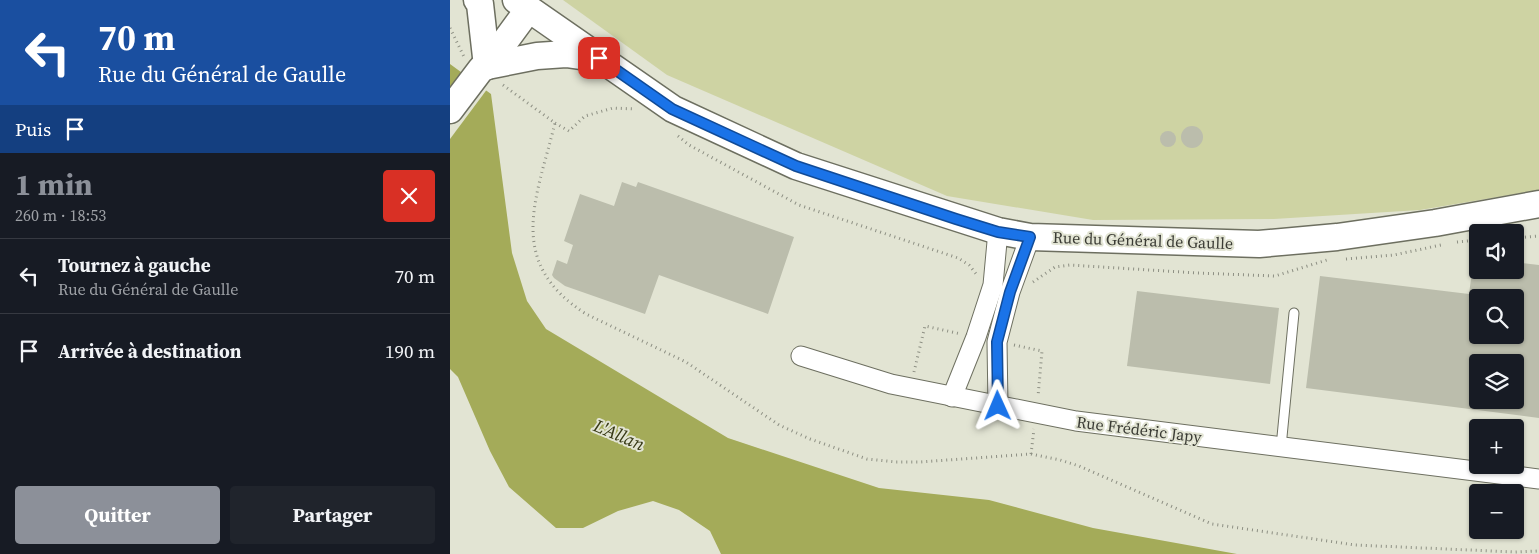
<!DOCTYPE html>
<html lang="fr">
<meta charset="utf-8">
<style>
body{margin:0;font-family:"Source Serif 4",serif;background:#20242c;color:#f1f3f6;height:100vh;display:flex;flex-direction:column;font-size:19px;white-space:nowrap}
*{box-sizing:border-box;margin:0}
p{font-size:16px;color:#9ea1a6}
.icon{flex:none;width:28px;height:28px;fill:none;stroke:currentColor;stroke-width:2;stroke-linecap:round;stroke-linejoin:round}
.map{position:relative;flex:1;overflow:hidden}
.panel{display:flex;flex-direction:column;background:#171b24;width:450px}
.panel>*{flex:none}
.hud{background:#1a4fa0;color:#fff;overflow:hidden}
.tools{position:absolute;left:1019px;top:224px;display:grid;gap:10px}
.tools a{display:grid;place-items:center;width:55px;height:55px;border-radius:5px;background:#171b24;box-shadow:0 1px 4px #0004;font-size:25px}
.pin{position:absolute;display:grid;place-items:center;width:42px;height:42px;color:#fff;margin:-21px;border-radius:10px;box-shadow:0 2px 8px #0006}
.me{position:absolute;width:55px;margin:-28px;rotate:359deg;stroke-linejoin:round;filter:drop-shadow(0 0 4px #0008)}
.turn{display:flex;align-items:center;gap:18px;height:105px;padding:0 15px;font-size:22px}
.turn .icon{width:65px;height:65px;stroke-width:2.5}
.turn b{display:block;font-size:35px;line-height:42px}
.then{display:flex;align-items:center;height:48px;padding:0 15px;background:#0003;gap:10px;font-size:19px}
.round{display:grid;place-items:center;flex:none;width:52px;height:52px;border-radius:5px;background:#20242c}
.head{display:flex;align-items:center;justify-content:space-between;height:85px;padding:0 15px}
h1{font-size:30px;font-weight:700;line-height:38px;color:#8c9099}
.button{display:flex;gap:10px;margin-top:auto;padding:10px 15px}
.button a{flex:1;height:58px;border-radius:5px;background:#8c9099;color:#fff;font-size:20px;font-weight:700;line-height:58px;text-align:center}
.button a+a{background:#20242c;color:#f1f3f6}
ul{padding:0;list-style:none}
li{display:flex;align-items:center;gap:15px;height:75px;padding:0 15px;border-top:1px solid #363941}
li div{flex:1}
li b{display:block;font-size:19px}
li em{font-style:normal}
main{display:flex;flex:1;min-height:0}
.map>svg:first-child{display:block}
.green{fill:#ced3a3}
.water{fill:#a4ab59}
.pier{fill:#e2e4d3}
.building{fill:#bbbdac;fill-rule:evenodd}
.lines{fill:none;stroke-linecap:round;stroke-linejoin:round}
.service-casing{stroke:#6d6f60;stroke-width:11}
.minor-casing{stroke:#6d6f60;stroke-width:21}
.secondary-casing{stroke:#6d6f60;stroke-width:29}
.path{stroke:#8d8f83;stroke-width:3;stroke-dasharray:1 4;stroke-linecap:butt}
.service{stroke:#fff;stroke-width:9}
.minor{stroke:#fff;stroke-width:19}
.secondary{stroke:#fff;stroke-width:26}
.route-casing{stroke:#114b97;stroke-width:12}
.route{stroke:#1a73e8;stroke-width:9}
.labels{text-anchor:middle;stroke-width:4;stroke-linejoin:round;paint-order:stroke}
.street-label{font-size:16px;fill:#3a3b34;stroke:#e2e4d3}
.water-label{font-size:18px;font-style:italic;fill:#373916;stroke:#e2e4d3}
</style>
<main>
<section class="panel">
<div class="hud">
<div class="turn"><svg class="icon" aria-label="left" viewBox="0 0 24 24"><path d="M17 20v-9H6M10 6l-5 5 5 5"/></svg><div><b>70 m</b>Rue du Général de Gaulle</div></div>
<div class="then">Puis<svg class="icon" aria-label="arrive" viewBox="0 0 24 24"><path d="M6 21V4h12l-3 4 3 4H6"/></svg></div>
</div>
<div class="head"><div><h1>1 min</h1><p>260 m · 18:53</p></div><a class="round" style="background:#d93025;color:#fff"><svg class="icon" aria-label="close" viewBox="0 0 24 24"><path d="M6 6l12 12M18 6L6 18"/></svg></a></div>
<ul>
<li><svg class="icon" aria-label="left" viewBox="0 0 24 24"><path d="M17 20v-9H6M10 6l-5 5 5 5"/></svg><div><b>Tournez à gauche</b><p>Rue du Général de Gaulle</p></div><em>70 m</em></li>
<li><svg class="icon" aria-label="arrive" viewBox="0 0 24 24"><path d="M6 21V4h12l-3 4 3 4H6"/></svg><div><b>Arrivée à destination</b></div><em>190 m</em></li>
</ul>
<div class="button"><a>Quitter</a><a>Partager</a></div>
</section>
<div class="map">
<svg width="1089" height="554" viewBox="0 0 1089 554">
<rect width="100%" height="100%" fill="#e2e4d3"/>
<polygon class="green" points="113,0 1089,0 1089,190 970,210 824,219 643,220 497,196 217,75"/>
<polygon class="water" points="0,64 41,94 62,253 77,301 96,329 278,438 429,488 539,500 643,528 787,554 271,554 260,531 229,510 203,501 168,511 133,528 106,528 59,487 40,451 8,377 0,369"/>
<polygon class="pier" points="14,71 38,88 0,139 0,89"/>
<g class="building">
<circle cx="742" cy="137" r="11"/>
<circle cx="718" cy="139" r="8"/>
<polygon points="172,182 186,187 188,182 344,237 318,314 209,275 195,314 115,286 104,278 102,275 107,260 117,264 123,245 114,241 130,194 164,206"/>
<path d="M1024,257H1028V270H1065V262L1089,265V418L856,388L870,276L1019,294ZM1028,298H1065V335H1028ZM1028,362H1065V400H1028Z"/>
<polygon points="687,291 829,308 820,384 677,366"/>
</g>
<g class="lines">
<g class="service-casing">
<polyline id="service" points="831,447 844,313"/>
</g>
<g class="minor-casing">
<g id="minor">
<polyline points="351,356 441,384 626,421 1089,479"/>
<polyline points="502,397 526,337 543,285 548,231"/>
<polyline points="548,406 547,342 560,292 580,237"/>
</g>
</g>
<g class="secondary-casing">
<g id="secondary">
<polyline points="27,0 30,4 37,66"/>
<polyline points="66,0 223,109 346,166 548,231 580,237 809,244 887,237 985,223 1089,204"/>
<polyline points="37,66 78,10"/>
<polyline points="0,110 31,69 37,66 87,56 116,54 144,58"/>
</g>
</g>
<g class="path">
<polyline points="0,28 15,59"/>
<path d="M53,85L105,123C86,200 55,262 136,314L236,362L329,425L360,439L417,459L446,462H470L581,454L610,460L629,466L762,524L905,545L1065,552L1089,551"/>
<polyline points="105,123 119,131 135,116 163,108 185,109"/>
<polyline points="228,136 239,145 349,205 508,258 519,265 527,275"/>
<polyline points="1065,238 1089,236"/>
<polyline points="1007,242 1028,240"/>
<polyline points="896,259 944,255 991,245"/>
<polyline points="583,282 605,267 620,265 747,273 825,276 877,260"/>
<polyline points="564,345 592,351 588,397"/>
<polyline points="464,372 475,326 511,334"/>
<polyline points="581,454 584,429"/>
</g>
<use href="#service" class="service"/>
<use href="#minor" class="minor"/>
<use href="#secondary" class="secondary"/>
</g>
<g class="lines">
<g class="route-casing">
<polyline id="route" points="149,58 222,109 346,166 506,219 548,232 580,237 560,292 547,342 548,406"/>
</g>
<use href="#route" class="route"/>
</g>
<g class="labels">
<g class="street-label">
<text transform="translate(693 240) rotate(2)" y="6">Rue du Général de Gaulle</text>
<text transform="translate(689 429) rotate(7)" y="6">Rue Frédéric Japy</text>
</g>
<g class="water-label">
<text transform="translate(169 435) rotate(23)" y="6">L'Allan</text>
</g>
</g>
</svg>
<div class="tools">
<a><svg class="icon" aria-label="sound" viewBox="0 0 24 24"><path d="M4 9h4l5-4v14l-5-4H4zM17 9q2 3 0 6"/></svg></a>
<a><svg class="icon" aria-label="search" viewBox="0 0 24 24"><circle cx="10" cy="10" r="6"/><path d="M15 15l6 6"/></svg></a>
<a><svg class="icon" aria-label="layers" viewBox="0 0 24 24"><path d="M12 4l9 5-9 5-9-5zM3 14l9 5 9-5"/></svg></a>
<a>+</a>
<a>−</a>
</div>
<div class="pin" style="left:149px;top:58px;background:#d93025"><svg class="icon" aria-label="arrive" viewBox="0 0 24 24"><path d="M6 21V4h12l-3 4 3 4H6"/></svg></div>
<svg class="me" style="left:548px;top:406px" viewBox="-20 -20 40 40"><path d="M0-17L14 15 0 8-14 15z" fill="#1a73e8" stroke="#fff" stroke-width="4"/></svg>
</div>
</main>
